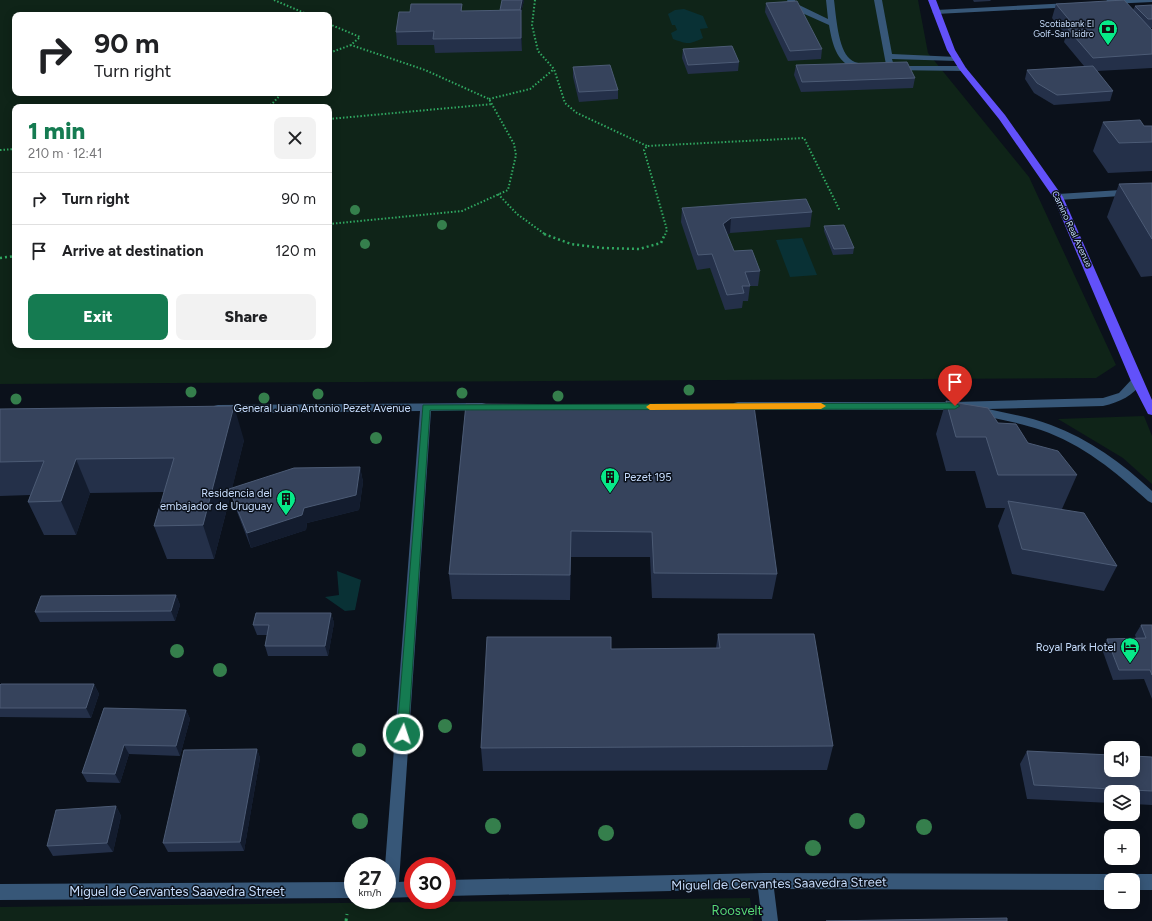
<!DOCTYPE html>
<meta charset="utf-8">
<style>
body{margin:0;font-family:Figtree,sans-serif;background:#f2f2f2;color:#202124;height:100vh;display:flex;flex-direction:column;font-size:15px;white-space:nowrap}
*{box-sizing:border-box;margin:0}
p{font-size:13px;color:#757577}
.icon{flex:none;width:22px;height:22px;fill:none;stroke:currentColor;stroke-width:2;stroke-linecap:round;stroke-linejoin:round}
.map{position:relative;flex:1;overflow:hidden}
.drawer{position:absolute;left:12px;top:104px;width:320px;height:244px;display:flex;flex-direction:column;background:#fff;border-radius:8px;box-shadow:0 2px 10px #0003}
.drawer>*{flex:none}
.top-card{position:absolute;left:12px;top:12px;width:320px;height:84px;border-radius:8px;box-shadow:0 2px 10px #0003;background:#fff;color:#202124;overflow:hidden}
.buttons{position:absolute;left:1104px;top:741px;display:grid;gap:8px}
.buttons a{display:grid;place-items:center;width:36px;height:36px;border-radius:8px;background:#fff;box-shadow:0 2px 10px #0003;font-size:20px}
.speed{position:absolute;left:344px;top:857px;display:flex;gap:8px;font-size:20px;font-weight:700;text-align:center}
.speed>*{display:grid;place-content:center;width:52px;height:52px;border-radius:50%;background:#fff;box-shadow:0 2px 10px #0003;line-height:1}
.speed small{font-size:10px;font-weight:400}
.speed .limit{border:6px solid #d22;background:#fff;color:#111}
.pin{position:absolute;display:grid;place-items:center;width:34px;height:34px;color:#fff;margin:-41px -17px;border-radius:50% 50% 50% 0;rotate:-45deg;box-shadow:0 0 4px #0007}
.pin .icon{rotate:45deg}
.me{position:absolute;width:44px;margin:-22px;rotate:4deg;stroke-linejoin:round;filter:drop-shadow(0 0 3px #0008)}
.turn{display:flex;align-items:center;gap:14px;height:84px;padding:0 16px;font-size:18px}
.turn .icon{width:52px;height:52px;stroke-width:2.5}
.turn b{display:block;font-size:28px;line-height:34px}
.round{display:grid;place-items:center;flex:none;width:42px;height:42px;border-radius:8px;background:#f2f2f2}
.head{display:flex;align-items:center;justify-content:space-between;height:68px;padding:0 16px}
h1{font-size:24px;font-weight:800;line-height:30px;color:#157b51}
.cta{display:flex;gap:8px;margin-top:auto;padding:8px 16px}
.cta a{flex:1;height:46px;border-radius:8px;background:#157b51;color:#fff;font-size:16px;font-weight:800;line-height:46px;text-align:center}
.cta a+a{background:#f2f2f2;color:#202124}
ul{padding:0;list-style:none}
li{display:flex;align-items:center;gap:12px;height:52px;padding:0 16px;border-top:1px solid #e0e0e0}
li div{flex:1}
li b{display:block;font-size:15px}
li em{font-style:normal}
.map>svg:first-child{display:block}
.green{fill:#0f2418;fill-rule:evenodd}
.water{fill:#093135}
.lines{fill:none;stroke-linecap:round;stroke-linejoin:round}
.path-far2{stroke:#30a861;stroke-width:2;stroke-dasharray:1.5 2;stroke-linecap:butt}
.path-far1{stroke:#30a861;stroke-width:2.5;stroke-dasharray:2 3;stroke-linecap:butt}
.path{stroke:#30a861;stroke-width:3;stroke-dasharray:2.5 3.5;stroke-linecap:butt}
.minor{fill:#375778;fill-rule:evenodd}
.major{fill:#6251fa;fill-rule:evenodd}
.tree{fill:#357f4c}
.wall{fill:#243049}
.shaded-wall{fill:#131c2e}
.building{fill:#36435c;stroke:#4c5b75}
.route{fill:#157b51;stroke:#0e5035}
.slow{fill:#f59e0b}
.labels{text-anchor:middle;stroke-width:3;stroke-linejoin:round;paint-order:stroke}
.far-poi-label{font-size:9px;fill:#c7ddfd;stroke:#0b111b;text-anchor:end}
.far-street-label{font-size:9px;fill:#c7ddfd;stroke:#0b111b}
.street-label{font-size:11px;fill:#c7ddfd;stroke:#0b111b}
.poi-label{font-size:11px;fill:#c7ddfd;stroke:#0b111b;text-anchor:end}
.near-street-label{font-size:13px;fill:#c7ddfd;stroke:#0b111b}
.near-park-label{font-size:13px;fill:#57d974;stroke:#0b111b}
</style>
<div class="map">
<svg width="1152" height="921" viewBox="0 0 1152 921">
<rect width="100%" height="100%" fill="#0b111b"/>
<g class="green">
<path d="M0,0H918L928,53L1029,177L1116,365L1096,378L0,384ZM15,15H329V93H15ZM15,107H329V345H15Z"/>
<polygon points="1144,416 1152,436 1152,484 1123,458 1058,419"/>
<polygon points="750,898 753,921 0,921 0,907"/>
</g>
<g class="water">
<path d="M684,9L703,16L708,28L700,29L703,38C689,45 687,44 673,39L671,33L677,30L675,25H672L668,14L675,10Z"/>
<polygon points="802,238 817,275 790,277 776,240"/>
<polygon points="337,571 361,580 355,610 345,611 325,597 339,595"/>
</g>
<g class="lines">
<g class="path-far2">
<polyline points="274,0 309,15"/>
<polyline points="535,0 532,25 538,51 554,69 565,103 577,113 647,146"/>
<polyline points="329,24 360,37 351,45 329,53"/>
<polyline points="489,99 530,89 554,69"/>
<polyline points="267,107 272,104 282,93"/>
<polyline points="329,119 493,104"/>
<polyline points="0,150 15,149"/>
<polyline points="498,194 517,214 546,235"/>
<polyline points="329,224 462,211 508,190 516,155 514,144 489,99 425,70 351,45"/>
<polyline points="665,235 667,230 644,150 647,146 804,138 840,211"/>
</g>
<g class="path-far1">
<polyline points="544,234 571,244 603,248 639,249 661,243 665,234"/>
<polyline points="0,258 15,256"/>
</g>
<polyline class="path" points="346,921 347,914"/>
<g class="minor">
<path d="M787,0H795L797,4L828,19L826,0H834C836,15 838,49 850,59C856,64 864,64 871,65L872,67L871,69C866,70 861,69 855,68C836,63 832,42 829,25L791,8Z"/>
<polygon points="874,0 882,0 892,54 957,57 961,59 957,61 892,59 894,66 963,66 967,69 966,71 887,70"/>
<polygon points="1107,0 1152,0 1152,2 1110,4 1106,2"/>
<polygon points="1071,3 1074,3 1074,7 936,14 932,12 936,10"/>
<polygon points="1152,188 1152,194 1058,200 1053,197 1058,194"/>
<path d="M1137,377L1141,378L1143,381C1133,396 1120,402 1103,406L988,409C1009,414 1031,417 1051,425C1089,439 1122,463 1152,491V503L1148,501C1116,472 1082,444 1041,430C1018,422 995,419 972,413L971,410H738L734,409L732,406L734,403L738,402H955L1103,398L1119,393L1133,378Z"/>
<polygon points="482,403 486,404 488,407 486,410 431,411 399,882 413,881 413,897 387,898 387,866 385,866 420,411 218,413 214,412 212,409 214,406 218,405"/>
<polygon points="765,873 1111,874 1117,877 1118,880 1111,880 1111,890 774,889 778,921 762,921 758,889 447,896 447,880"/>
<polygon points="1133,874 1152,874 1152,890 1133,890 1133,880 1126,880 1127,877"/>
<polygon points="353,882 353,898 0,900 0,884"/>
</g>
<polygon class="major" points="928,0 936,0 955,50 966,68 1005,115 1063,197 1152,400 1152,415 1148,414 1131,381 1053,197 999,119 959,69 947,50"/>
</g>
<g class="tree">
<circle cx="355" cy="210" r="5"/>
<circle cx="442" cy="225" r="5"/>
<circle cx="365" cy="244" r="5"/>
<circle cx="689" cy="390" r="5.5"/>
<circle cx="191" cy="392" r="5.5"/>
<circle cx="462" cy="393" r="5.5"/>
<circle cx="318" cy="394" r="5.5"/>
<circle cx="558" cy="396" r="5.5"/>
<circle cx="264" cy="398" r="5.5"/>
<circle cx="16" cy="399" r="5.5"/>
<circle cx="376" cy="438" r="6"/>
<circle cx="177" cy="651" r="7"/>
<circle cx="220" cy="670" r="7"/>
<circle cx="445" cy="726" r="7"/>
<circle cx="359" cy="750" r="7"/>
<circle cx="360" cy="821" r="8"/>
<circle cx="857" cy="821" r="8"/>
<circle cx="493" cy="826" r="8"/>
<circle cx="924" cy="827" r="8"/>
<circle cx="606" cy="833" r="8"/>
<circle cx="813" cy="848" r="8"/>
</g>
<g class="wall">
<polygon points="502,0 524,0 521,13 522,51 435,53 434,45 397,45 396,32 410,12 462,4 462,11 500,11"/>
<polygon points="973,0 991,0 990,1 974,2"/>
<polygon points="766,3 822,49 821,59 788,61 765,12"/>
<polygon points="1056,4 1133,10 1135,6 1152,5 1152,28 1150,28 1152,30 1152,68 1097,71 1113,91 1110,101 1054,105 1034,93 1025,79 1027,70 1084,66 1064,42 1066,35 1052,18"/>
<polygon points="683,49 739,62 738,71 688,74 682,58"/>
<polygon points="796,65 915,78 913,88 801,92 794,75"/>
<polygon points="573,67 618,90 618,99 579,102 573,77"/>
<polygon points="1103,122 1144,126 1152,126 1152,171 1108,173 1093,151"/>
<polygon points="1152,183 1152,276 1141,277 1107,217 1119,184"/>
<polygon points="682,208 812,212 810,227 730,233 727,235 734,251 760,271 758,286 750,286 748,301 743,301 742,308 725,310 710,268 697,270 681,222"/>
<polygon points="824,226 854,248 853,254 833,255 824,231"/>
<polygon points="946,401 998,423 1077,475 1062,509 1056,509 1117,566 1104,591 1012,574 998,526 1005,508 986,508 975,471 946,471 936,434"/>
<polygon points="466,404 777,574 772,599 652,598 650,557 571,557 570,600 452,599 449,574"/>
<polygon points="0,409 244,440 232,488 360,467 363,482 359,510 307,523 306,530 251,548 234,504 231,493 214,559 167,559 154,526 164,492 90,493 76,535 44,535 28,502 30,495 0,496"/>
<polygon points="176,595 180,605 175,621 40,622 35,612"/>
<polygon points="331,613 334,623 328,656 268,656 265,646 267,635 257,635 253,625"/>
<polygon points="1141,625 1152,625 1152,699 1144,679 1113,680 1102,649 1107,639 1136,638 1135,635"/>
<polygon points="718,634 833,746 827,770 483,771 481,748 611,649 716,648"/>
<polygon points="94,684 99,694 91,718 0,717 0,685"/>
<polygon points="104,708 186,710 190,719 180,756 129,754 120,783 87,782 82,773"/>
<polygon points="257,749 260,758 244,851 168,852 163,843"/>
<polygon points="1027,751 1152,757 1152,805 1133,804 1133,792 1111,792 1111,803 1027,799 1020,764"/>
<polygon points="116,806 121,816 113,852 53,856 47,846"/>
</g>
<g class="shaded-wall">
<polygon points="522,0 524,0 521,13 522,51 519,11"/>
<polygon points="731,218 730,233 722,239 723,224"/>
<polygon points="234,406 244,440 231,493 229,489 231,493 214,559 203,525"/>
<polygon points="76,459 90,493 76,535 61,501"/>
<polygon points="360,467 363,482 359,510 307,523 306,530 251,548 247,533 304,508"/>
<polygon points="571,531 571,557 570,600 570,575"/>
<polygon points="176,595 180,605 175,621 171,611"/>
<polygon points="331,613 334,623 328,656 325,646"/>
<polygon points="94,684 99,694 91,718 86,708"/>
<polygon points="186,710 190,719 180,756 176,746"/>
<polygon points="124,745 129,754 120,783 115,774"/>
<polygon points="257,749 260,758 244,851 240,842"/>
<polygon points="116,806 121,816 113,852 107,843"/>
</g>
<g class="building">
<polygon points="502,0 522,0 520,10 500,10"/>
<polygon points="1124,0 1152,30 1152,54 1093,58 1068,29 1076,28 1056,4"/>
<polygon points="797,1 822,49 790,51 766,3"/>
<polygon points="411,4 462,4 461,11 521,10 521,38 433,39 434,31 396,32 399,12 410,12"/>
<polygon points="1152,5 1152,19 1148,19 1135,6"/>
<polygon points="732,46 739,62 688,65 683,49"/>
<polygon points="907,62 915,78 802,82 796,65"/>
<polygon points="610,65 618,90 579,92 573,67"/>
<polygon points="1093,66 1113,91 1057,95 1037,83 1027,70"/>
<polygon points="1140,120 1144,126 1152,126 1152,142 1119,143 1103,122"/>
<polygon points="1152,183 1152,239 1119,184"/>
<polygon points="806,199 812,212 731,218 723,224 734,251 752,250 760,271 745,272 750,286 742,286 744,293 727,295 712,254 698,255 682,208"/>
<polygon points="844,225 854,248 834,249 824,226"/>
<polygon points="946,401 988,408 998,423 1016,424 1028,443 1058,451 1077,475 998,475 986,437 956,437"/>
<polygon points="466,404 754,406 777,574 654,573 652,532 571,531 570,575 449,574"/>
<polygon points="234,406 203,525 154,526 174,458 76,459 61,501 28,502 44,461 0,462 0,409"/>
<polygon points="360,467 356,495 304,508 302,515 247,533 229,489 294,468"/>
<polygon points="1008,501 1084,513 1117,566 1022,549"/>
<polygon points="176,595 171,611 35,612 41,596"/>
<polygon points="256,613 331,613 325,646 265,646 269,625 253,625"/>
<polygon points="1141,625 1152,625 1152,675 1150,670 1119,670 1107,639 1146,638"/>
<polygon points="718,634 814,634 833,746 481,748 487,637 611,637 611,649 720,648"/>
<polygon points="1,684 94,684 86,708 0,708 0,685"/>
<polygon points="104,708 186,710 176,746 124,745 115,774 82,773"/>
<polygon points="257,749 240,842 163,843 184,750"/>
<polygon points="1027,751 1111,755 1111,770 1133,770 1133,756 1152,757 1152,791 1034,785"/>
<polygon points="116,806 107,843 47,846 56,810"/>
<polygon points="1007,918 1007,921 826,921"/>
</g>
<polygon class="route" points="955,403 960,406 955,409 430,410 408,734 407,737 403,739 399,737 397,734 423,405"/>
<polygon class="slow" points="821,403 826,406 821,409 650,410 646,407 650,404"/>
<defs>
<g id="bank-pin" transform="scale(1)"><path d="M0 17L-7.5 6A9.5 9.5 0 1 1 7.5 6Z" fill="#07e988" stroke="#0b111b"/><path d="M-6-4H6V4H-6ZM0-2.3a2.3 2.3 0 1 0 0 4.6a2.3 2.3 0 1 0 0-4.6Z" fill="#111"/></g>
<g id="building-pin" transform="scale(1)"><path d="M0 17L-7.5 6A9.5 9.5 0 1 1 7.5 6Z" fill="#07e988" stroke="#0b111b"/><path d="M-4-6H4V6H1V3H-1V6H-4ZM-2.5-4.3h1.7v1.8h-1.7ZM.8-4.3h1.7v1.8H.8ZM-2.5-1h1.7V.8h-1.7ZM.8-1h1.7V.8H.8Z" fill="#111"/></g>
<g id="hotel-pin" transform="scale(1)"><path d="M0 17L-7.5 6A9.5 9.5 0 1 1 7.5 6Z" fill="#07e988" stroke="#0b111b"/><path d="M-6-4.5h1.5V1H6V5H4.5V3h-9V5H-6ZM-4 0a1.8 1.8 0 1 1 3.6 0ZM.5 0V-2.5h3Q6-2.5 6 0Z" fill="#111"/></g>
</defs>
<g fill-rule="evenodd">
<use href="#bank-pin" x="1108" y="29"/>
<use href="#building-pin" x="610" y="477"/>
<use href="#building-pin" x="286" y="499"/>
<use href="#hotel-pin" x="1130" y="647"/>
</g>
<g class="labels">
<g class="far-poi-label">
<text x="1094" y="27">Scotiabank El<tspan x="1094" dy="10">Golf-San Isidro</tspan></text>
</g>
<g class="far-street-label">
<text transform="translate(1072 229) rotate(65)" y="3">Camino Real Avenue</text>
</g>
<g class="street-label">
<text x="322" y="412">General Juan Antonio Pezet Avenue</text>
</g>
<g class="poi-label">
<text x="624" y="481" text-anchor="start">Pezet 195</text>
<text x="272" y="497">Residencia del<tspan x="272" dy="13">embajador de Uruguay</tspan></text>
<text x="1116" y="651">Royal Park Hotel</text>
</g>
<g class="near-street-label">
<text transform="translate(779 883) rotate(-1)" y="5">Miguel de Cervantes Saavedra Street</text>
<text x="177" y="896">Miguel de Cervantes Saavedra Street</text>
</g>
<g class="near-park-label">
<text x="737" y="915">Roosvelt</text>
</g>
</g>
</svg>
<div class="buttons">
<a><svg class="icon" aria-label="sound" viewBox="0 0 24 24"><path d="M4 9h4l5-4v14l-5-4H4zM17 9q2 3 0 6"/></svg></a>
<a><svg class="icon" aria-label="layers" viewBox="0 0 24 24"><path d="M12 4l9 5-9 5-9-5zM3 14l9 5 9-5"/></svg></a>
<a>+</a>
<a>−</a>
</div>
<div class="speed"><div>27<small>km/h</small></div><div class="limit">30</div></div>
<div class="pin" style="left:955px;top:406px;background:#d93025"><svg class="icon" aria-label="arrive" viewBox="0 0 24 24"><path d="M6 21V4h12l-3 4 3 4H6"/></svg></div>
<svg class="me" style="left:403px;top:734px" viewBox="-20 -20 40 40"><circle r="17" fill="#157b51" stroke="#fff" stroke-width="3"/><path d="M0-11L8 9 0 5-8 9z" fill="#fff"/></svg>
<div class="top-card">
<div class="turn"><svg class="icon" aria-label="right" viewBox="0 0 24 24"><path d="M7 20v-9h11M14 6l5 5-5 5"/></svg><div><b>90 m</b>Turn right</div></div>
</div>
<section class="drawer">
<div class="head"><div><h1>1 min</h1><p>210 m · 12:41</p></div><a class="round"><svg class="icon" aria-label="close" viewBox="0 0 24 24"><path d="M6 6l12 12M18 6L6 18"/></svg></a></div>
<ul>
<li><svg class="icon" aria-label="right" viewBox="0 0 24 24"><path d="M7 20v-9h11M14 6l5 5-5 5"/></svg><div><b>Turn right</b></div><em>90 m</em></li>
<li><svg class="icon" aria-label="arrive" viewBox="0 0 24 24"><path d="M6 21V4h12l-3 4 3 4H6"/></svg><div><b>Arrive at destination</b></div><em>120 m</em></li>
</ul>
<div class="cta"><a>Exit</a><a>Share</a></div>
</section>
</div>
